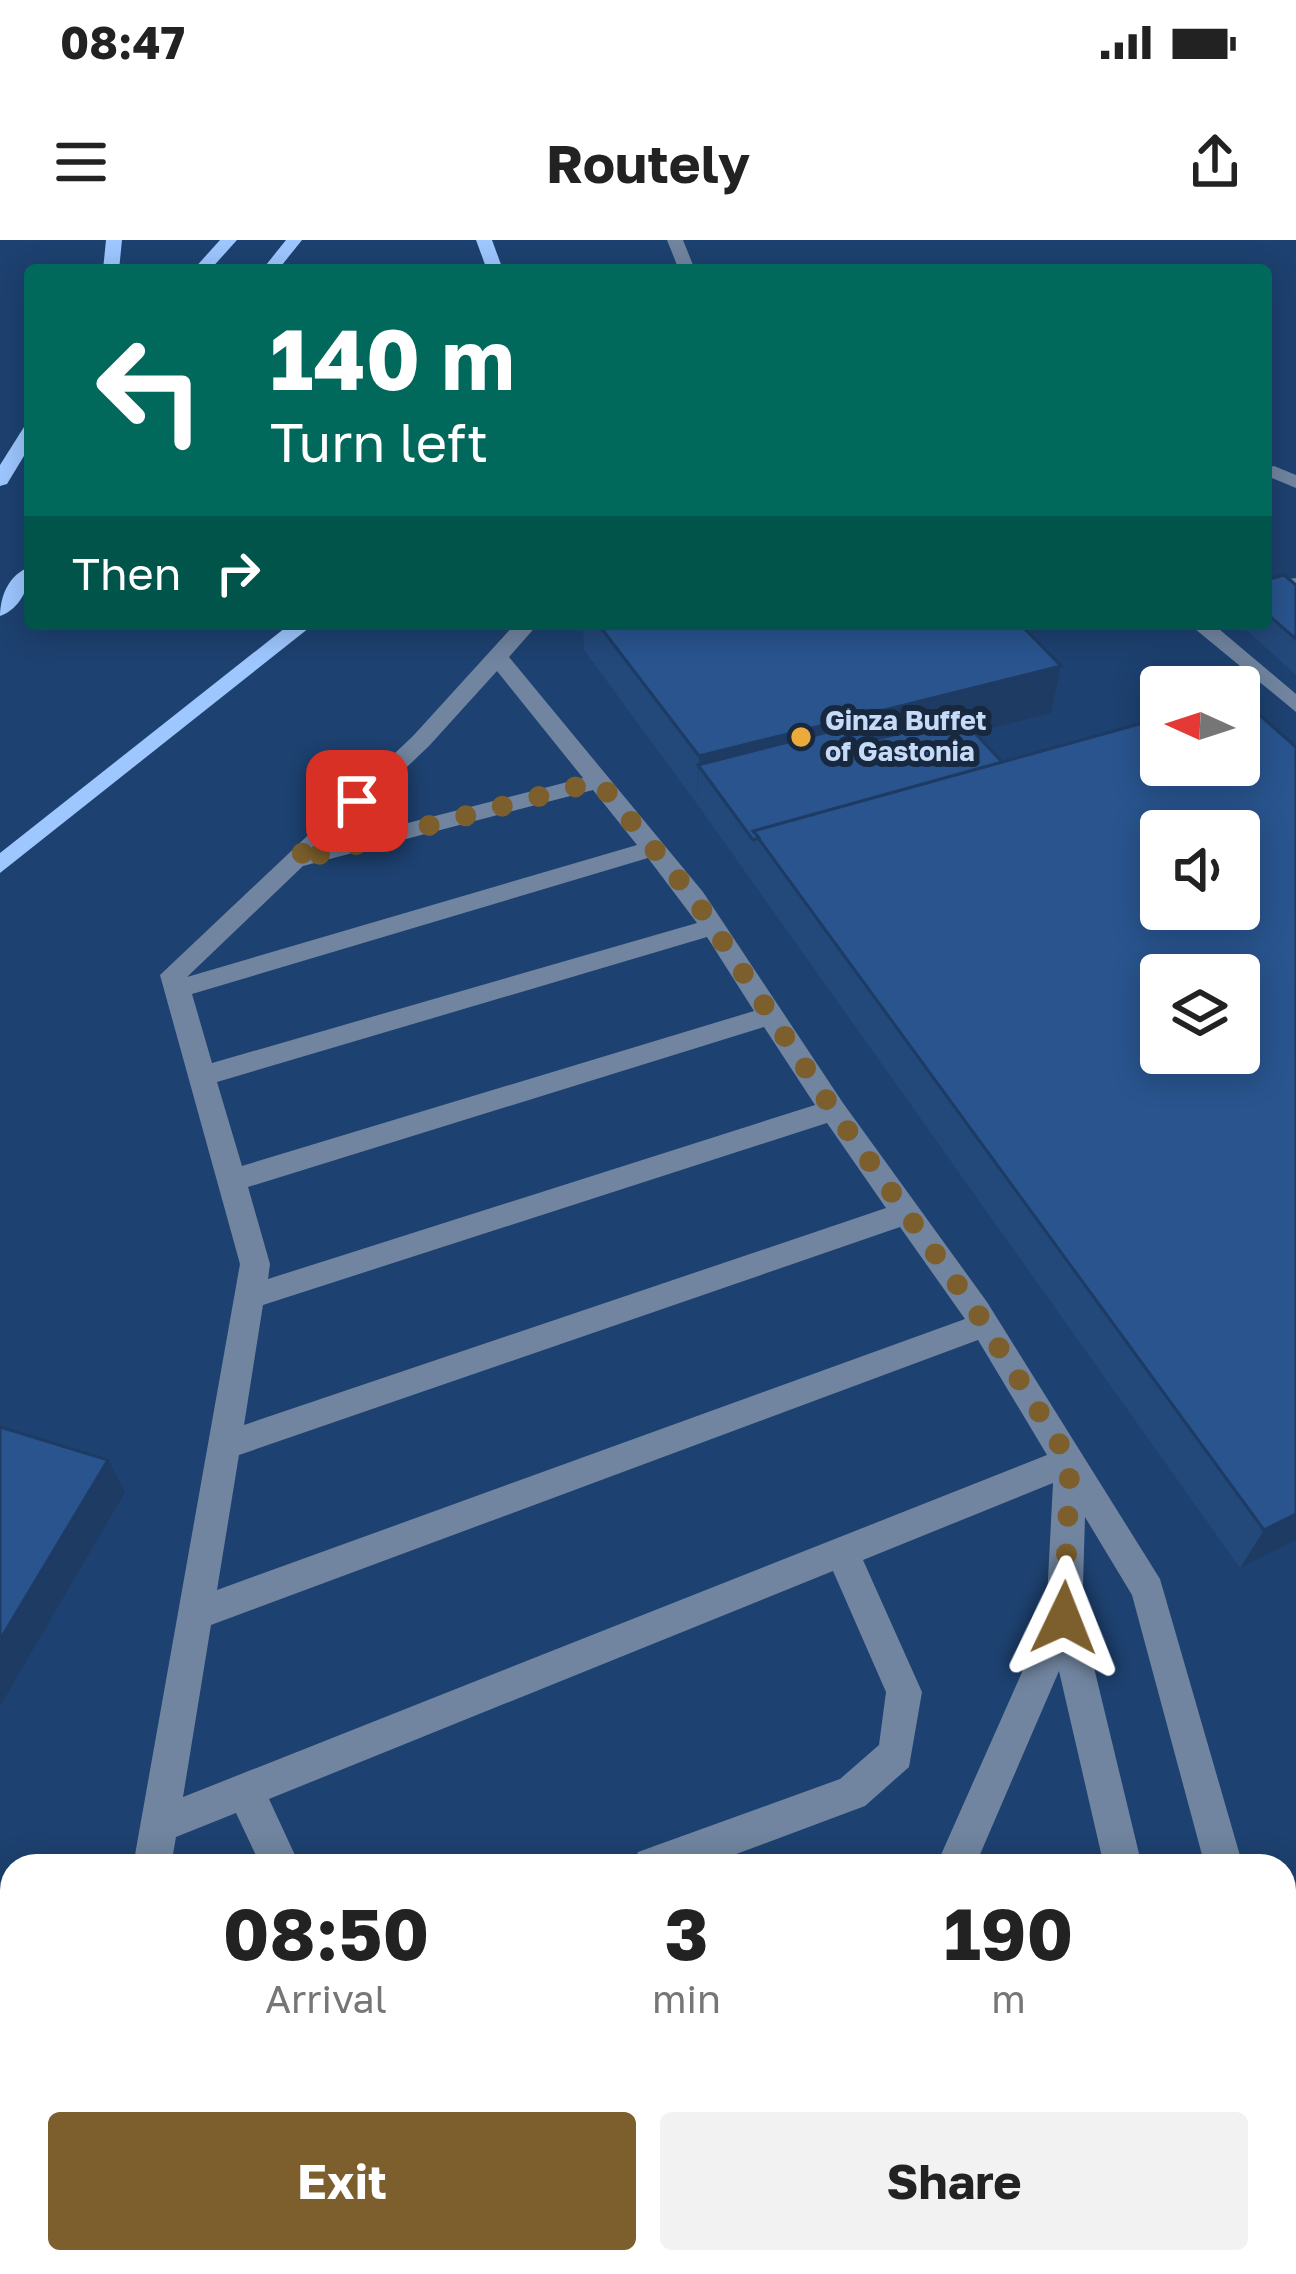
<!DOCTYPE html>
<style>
body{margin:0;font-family:"Golos Text",sans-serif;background:#f2f2f2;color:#222;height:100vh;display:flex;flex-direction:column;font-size:45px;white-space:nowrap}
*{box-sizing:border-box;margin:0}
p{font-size:39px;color:#767676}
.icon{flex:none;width:66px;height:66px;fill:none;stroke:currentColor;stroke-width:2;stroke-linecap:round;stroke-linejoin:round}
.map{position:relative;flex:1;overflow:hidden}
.panel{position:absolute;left:0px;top:1614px;width:1296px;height:420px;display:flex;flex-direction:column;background:#fff;border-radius:36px 36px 0 0;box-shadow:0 6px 30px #0003}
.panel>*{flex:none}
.banner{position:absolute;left:24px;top:24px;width:1248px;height:366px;border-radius:12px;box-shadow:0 6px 30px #0003;background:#00695c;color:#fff;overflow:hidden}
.needle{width:78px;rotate:273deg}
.fabs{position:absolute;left:1140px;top:426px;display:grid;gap:24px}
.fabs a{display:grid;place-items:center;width:120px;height:120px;border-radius:12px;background:#fff;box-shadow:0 6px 30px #0003;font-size:60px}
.pin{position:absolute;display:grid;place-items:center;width:102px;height:102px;color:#fff;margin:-51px;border-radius:24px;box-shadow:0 6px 18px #0006}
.me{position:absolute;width:132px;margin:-66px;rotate:2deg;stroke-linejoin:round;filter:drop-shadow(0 0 9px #0008)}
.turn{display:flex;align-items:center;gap:42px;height:252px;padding:0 48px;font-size:54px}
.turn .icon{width:156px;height:156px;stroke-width:2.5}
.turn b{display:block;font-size:84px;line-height:102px}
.then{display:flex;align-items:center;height:114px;padding:0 48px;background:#0003;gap:24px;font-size:45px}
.eta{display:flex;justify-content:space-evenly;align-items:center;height:204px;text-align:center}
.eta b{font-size:72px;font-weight:700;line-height:84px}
.cta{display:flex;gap:24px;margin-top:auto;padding:24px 48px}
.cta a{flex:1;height:138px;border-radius:12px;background:#7c5f2c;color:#fff;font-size:48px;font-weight:700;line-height:138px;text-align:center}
.cta a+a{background:#f2f2f2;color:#222}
.status{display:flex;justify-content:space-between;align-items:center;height:84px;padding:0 60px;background:#fff;direction:ltr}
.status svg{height:33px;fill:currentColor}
header{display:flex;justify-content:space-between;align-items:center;height:156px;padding:0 48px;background:#fff;font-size:54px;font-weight:700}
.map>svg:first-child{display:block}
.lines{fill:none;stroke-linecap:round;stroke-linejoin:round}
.minor{fill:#7185a0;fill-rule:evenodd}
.major{fill:#9ec7ff;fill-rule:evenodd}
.wall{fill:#23487a}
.shaded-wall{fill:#1d3b63}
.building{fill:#29548e;stroke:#1d3b63;stroke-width:3;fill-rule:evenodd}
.route{stroke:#7c5f2c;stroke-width:21;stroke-dasharray:0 37.8}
.poi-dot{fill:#ebaa39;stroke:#18283e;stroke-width:4.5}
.labels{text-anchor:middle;stroke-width:12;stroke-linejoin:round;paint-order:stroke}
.far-poi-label{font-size:27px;font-weight:bold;fill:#c6dbf8;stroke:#18283e;text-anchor:start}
</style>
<div class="status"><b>08:47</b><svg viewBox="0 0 49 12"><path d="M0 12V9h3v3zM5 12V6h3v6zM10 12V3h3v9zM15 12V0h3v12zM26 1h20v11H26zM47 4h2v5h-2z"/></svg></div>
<header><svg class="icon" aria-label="menu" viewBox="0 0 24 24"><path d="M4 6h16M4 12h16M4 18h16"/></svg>Routely<svg class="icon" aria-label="share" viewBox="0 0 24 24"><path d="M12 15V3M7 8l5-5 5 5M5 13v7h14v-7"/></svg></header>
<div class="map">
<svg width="1296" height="2034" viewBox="0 0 1296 2034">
<rect width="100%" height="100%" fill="#1d4170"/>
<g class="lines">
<g class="minor">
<polygon points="667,0 683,0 695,30 679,30"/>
<polygon points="1274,226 1296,235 1296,248 1267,236 1267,228"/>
<polygon points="1296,338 1296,350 1266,354 1266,342"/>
<path d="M515,384H538L509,417L703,652L843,863L987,1062L1160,1339L1243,1626H1205L1132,1355L1085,1277L1082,1378L1142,1626H1104L1059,1431L975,1626H936L1046,1378L1053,1243L863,1320L922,1452L909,1527L865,1566L704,1626H633L638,1612L840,1539L879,1505L886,1452L833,1331L269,1559L300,1626H261L236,1573L176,1597L171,1626H133L240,1024L160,735L413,496ZM497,431L583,538L326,604L429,506ZM593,550L637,605L187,737L303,626ZM648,618L697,683L212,823L192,754ZM707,697L754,771L242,926L217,842ZM764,787L815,865L268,1039L270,1024L248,947ZM827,883L886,968L244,1185L263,1065ZM900,987L965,1079L217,1350L239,1215ZM978,1100L1047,1215L183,1557L211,1385Z"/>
<polygon points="1189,384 1213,384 1296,454 1296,472"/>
<polygon points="1284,1731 1296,1736 1296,1786 1284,1781"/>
<polygon points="60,2022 104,2022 102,2034 58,2034"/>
<polygon points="833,2022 877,2022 873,2034 829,2034"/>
</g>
<g class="major">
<polygon points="106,0 122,0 119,30 103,30"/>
<polygon points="220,0 237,0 210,30 193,30"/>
<polygon points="286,0 302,0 278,30 262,30"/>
<polygon points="476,0 492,0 503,30 487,30"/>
<polygon points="30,185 30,206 7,244 0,246 0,225 24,187"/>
<path d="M30,327C30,347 20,369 0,376C0,356 9,334 30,327Z"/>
<polygon points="290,384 314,384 0,633 0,613"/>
<polygon points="1296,1654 1296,1694 1284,1699 1284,1659"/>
<polygon points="290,2022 376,2022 371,2034 285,2034"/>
</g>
</g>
<g class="wall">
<polygon points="1266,340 1296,345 1296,435 1240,384 1266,384"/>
<polygon points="583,384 1020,384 1061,426 1051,473 975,492 1296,1300 1240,1328 697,564 584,410"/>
</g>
<g class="shaded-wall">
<polygon points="1061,426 1051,473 722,557 698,525 697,564 699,516"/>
<polygon points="108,1220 125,1252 0,1466 0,1400"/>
<polygon points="1296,1274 1296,1300 1240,1328 1264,1290"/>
</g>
<g class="building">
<polygon points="1284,335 1296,345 1296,399 1266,373 1266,340"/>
<polygon points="598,384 1020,384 1061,426 699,516"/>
<path d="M1239,457L1296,507V1274L1264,1290L753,591L1161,478V525H1239ZM1161,591H1239V669H1161ZM1161,735H1239V813H1161Z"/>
<polygon points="961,478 1002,522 753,591 759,598 753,600 698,525 863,483 876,499"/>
<polygon points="0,1187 108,1220 0,1400"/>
</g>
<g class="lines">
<polyline class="route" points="357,561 294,621 598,541 694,658 833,870 976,1071 1070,1221 1064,1378"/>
</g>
<circle class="poi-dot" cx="801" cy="497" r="12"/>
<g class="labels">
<g class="far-poi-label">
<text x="825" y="490">Ginza Buffet<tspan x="825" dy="31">of Gastonia</tspan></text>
</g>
</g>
</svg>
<div class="fabs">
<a><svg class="needle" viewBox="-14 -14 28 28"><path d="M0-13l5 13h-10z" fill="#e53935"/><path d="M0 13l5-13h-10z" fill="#767676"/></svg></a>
<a><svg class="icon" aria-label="sound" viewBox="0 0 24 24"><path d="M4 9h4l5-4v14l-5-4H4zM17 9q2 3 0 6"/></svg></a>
<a><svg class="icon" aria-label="layers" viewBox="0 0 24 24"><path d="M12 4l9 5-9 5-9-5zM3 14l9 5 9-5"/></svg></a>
</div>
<div class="pin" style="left:357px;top:561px;background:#d93025"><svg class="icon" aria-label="arrive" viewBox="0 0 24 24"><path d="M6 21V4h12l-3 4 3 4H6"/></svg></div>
<svg class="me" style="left:1064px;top:1378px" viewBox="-20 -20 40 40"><path d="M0-17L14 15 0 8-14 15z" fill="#7c5f2c" stroke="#fff" stroke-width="4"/></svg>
<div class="banner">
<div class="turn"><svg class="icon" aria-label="left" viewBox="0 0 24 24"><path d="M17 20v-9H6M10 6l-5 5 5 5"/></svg><div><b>140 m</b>Turn left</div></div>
<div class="then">Then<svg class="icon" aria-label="right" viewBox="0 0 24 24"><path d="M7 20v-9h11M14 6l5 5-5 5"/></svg></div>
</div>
<section class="panel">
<div class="eta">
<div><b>08:50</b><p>Arrival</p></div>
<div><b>3</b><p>min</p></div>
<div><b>190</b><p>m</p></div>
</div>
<div class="cta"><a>Exit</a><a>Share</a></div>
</section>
</div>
